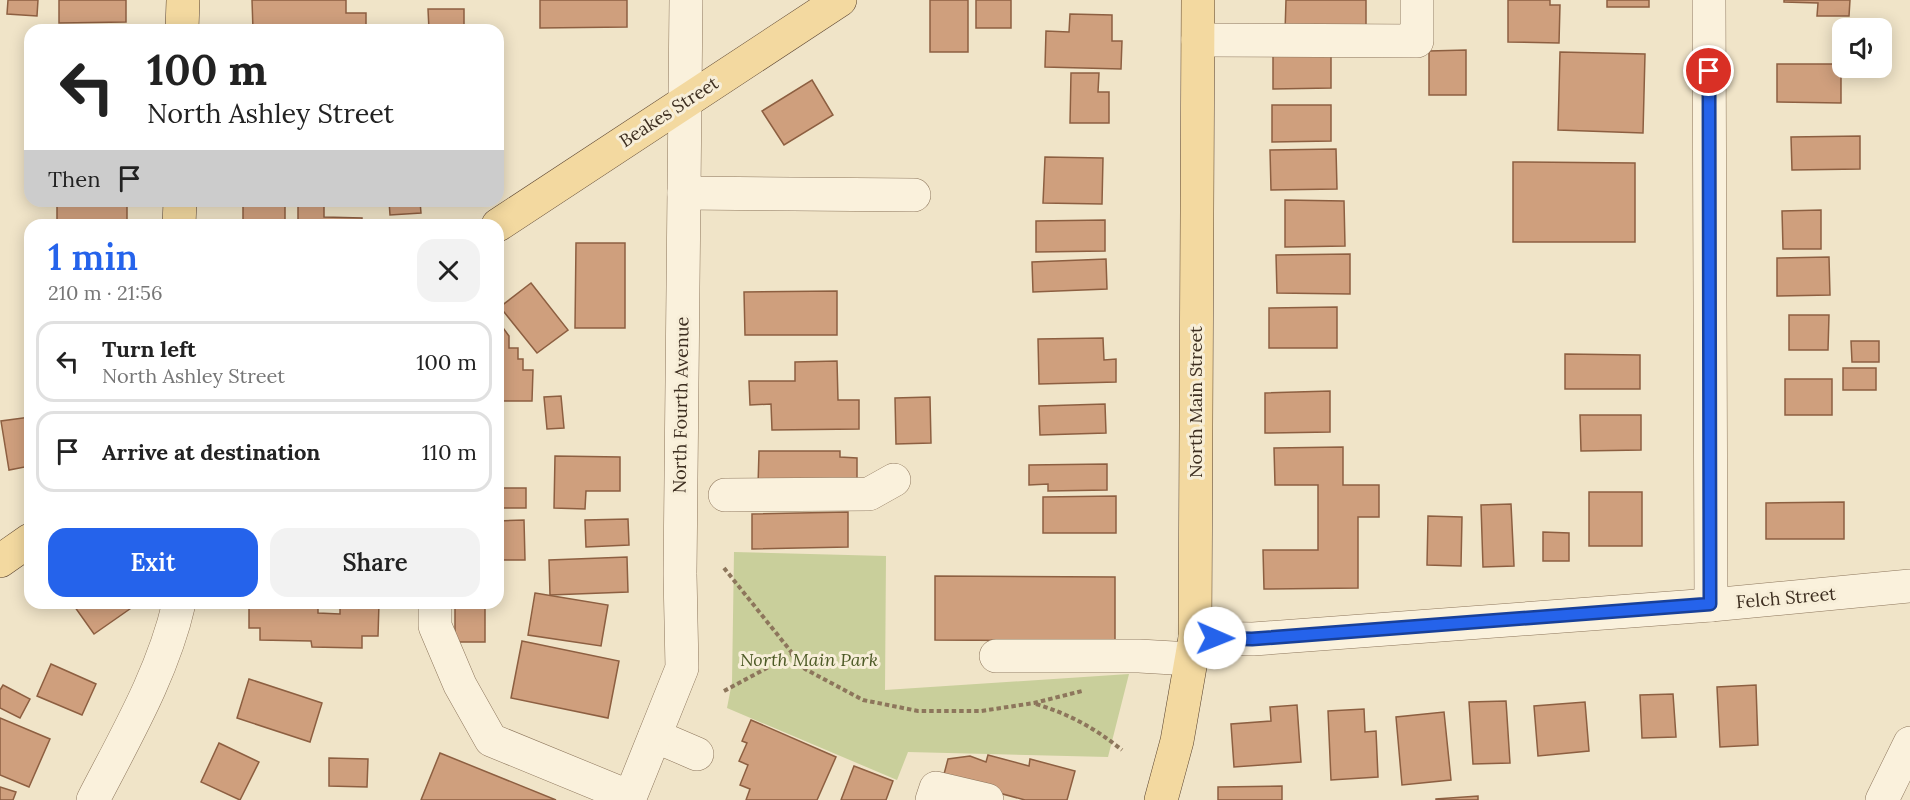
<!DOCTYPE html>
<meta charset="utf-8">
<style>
body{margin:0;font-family:Lora,serif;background:#f2f2f2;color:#222;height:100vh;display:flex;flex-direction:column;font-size:22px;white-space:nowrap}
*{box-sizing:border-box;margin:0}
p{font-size:20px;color:#767676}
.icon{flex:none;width:33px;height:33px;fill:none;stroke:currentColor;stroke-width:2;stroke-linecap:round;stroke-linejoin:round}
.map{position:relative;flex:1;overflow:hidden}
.side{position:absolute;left:24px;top:219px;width:480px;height:390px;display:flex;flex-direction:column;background:#fff;border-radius:18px;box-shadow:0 3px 15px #0003}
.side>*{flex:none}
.top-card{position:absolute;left:24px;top:24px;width:480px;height:183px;border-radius:18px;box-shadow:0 3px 15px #0003;background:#fff;color:#222;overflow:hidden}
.controls{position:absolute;left:1832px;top:18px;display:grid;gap:12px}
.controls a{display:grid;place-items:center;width:60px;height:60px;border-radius:12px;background:#fff;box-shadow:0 3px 15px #0003;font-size:30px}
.pin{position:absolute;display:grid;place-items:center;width:51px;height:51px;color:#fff;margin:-26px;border:3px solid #fff;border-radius:50%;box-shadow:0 2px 6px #0007}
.me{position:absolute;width:66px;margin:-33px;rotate:91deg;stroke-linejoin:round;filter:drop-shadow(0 0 4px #0008)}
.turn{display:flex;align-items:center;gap:21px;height:126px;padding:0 24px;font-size:27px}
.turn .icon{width:78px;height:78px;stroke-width:2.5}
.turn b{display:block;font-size:42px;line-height:51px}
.then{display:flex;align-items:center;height:57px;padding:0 24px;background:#0003;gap:12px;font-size:22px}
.round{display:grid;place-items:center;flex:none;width:63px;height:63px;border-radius:18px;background:#f2f2f2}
.headline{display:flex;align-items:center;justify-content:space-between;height:102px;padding:0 24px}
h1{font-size:36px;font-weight:600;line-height:45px;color:#2563eb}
.button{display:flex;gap:12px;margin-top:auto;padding:12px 24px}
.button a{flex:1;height:69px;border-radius:18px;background:#2563eb;color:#fff;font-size:24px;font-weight:600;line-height:69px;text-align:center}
.button a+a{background:#f2f2f2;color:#222}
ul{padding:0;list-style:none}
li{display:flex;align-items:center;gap:18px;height:81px;margin:0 12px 9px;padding:0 12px;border:3px solid #e0e0e0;border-radius:18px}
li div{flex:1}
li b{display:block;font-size:22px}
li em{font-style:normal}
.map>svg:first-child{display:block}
.green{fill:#c9cf9b}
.building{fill:#cf9f7d;stroke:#8d5f41;stroke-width:1.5}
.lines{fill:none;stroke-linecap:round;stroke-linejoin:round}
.minor-casing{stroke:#8d765c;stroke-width:34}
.major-casing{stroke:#5b4430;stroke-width:34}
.path{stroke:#8d765c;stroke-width:4;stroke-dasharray:4.5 3;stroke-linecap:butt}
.minor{stroke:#faf1dc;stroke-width:33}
.major{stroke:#f3d9a0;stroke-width:33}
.route-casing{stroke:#184099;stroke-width:15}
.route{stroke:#2563eb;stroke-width:10}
.labels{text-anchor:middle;stroke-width:6;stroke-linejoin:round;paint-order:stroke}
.street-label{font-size:18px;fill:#3d2e20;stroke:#f7eed8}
.park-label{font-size:18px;font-style:italic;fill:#4d5a26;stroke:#f7eed8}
</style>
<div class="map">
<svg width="1910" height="800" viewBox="0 0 1910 800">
<rect width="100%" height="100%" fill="#f0e4c8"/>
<polygon class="green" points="734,552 886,556 885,690 1129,674 1108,757 908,752 897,780 727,708 732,682"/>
<g class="building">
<polygon points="8,0 38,0 37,16 7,14"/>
<polygon points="59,0 126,0 126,22 59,23"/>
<polygon points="252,0 346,0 346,13 366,13 366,30 253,30"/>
<polygon points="540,0 627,0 627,27 540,28"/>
<rect x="930" y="0" width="38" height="52"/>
<rect x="976" y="0" width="35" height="28"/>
<polygon points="1286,0 1366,0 1366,32 1285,32"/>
<polygon points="1508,0 1550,0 1550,5 1560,5 1559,43 1508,42"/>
<rect x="1607" y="0" width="42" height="7"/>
<polygon points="1784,0 1850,0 1849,16 1817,16 1818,3 1784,2"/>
<polygon points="428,9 464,9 464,30 429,30"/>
<polygon points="1070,14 1112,15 1112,41 1122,41 1121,69 1045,67 1046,31 1069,32"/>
<polygon points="1466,50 1466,95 1429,95 1429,51"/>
<polygon points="1331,51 1331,88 1273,89 1273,52"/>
<polygon points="1560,52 1645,54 1643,133 1558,130"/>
<polygon points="1777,64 1841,64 1841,103 1777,102"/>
<polygon points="1071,73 1099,73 1098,92 1109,92 1109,123 1070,123"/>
<polygon points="812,80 833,115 784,145 762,111"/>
<polygon points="1272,105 1331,105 1331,141 1272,142"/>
<polygon points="1860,136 1860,169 1792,170 1791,137"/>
<polygon points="1336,149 1337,189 1271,190 1270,150"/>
<polygon points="1045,157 1103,158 1102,204 1043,203"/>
<polygon points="1513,162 1635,163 1635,242 1513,242"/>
<polygon points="1285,200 1344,201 1345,246 1285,247"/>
<rect x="57" y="201" width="70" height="23"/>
<rect x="243" y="201" width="42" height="24"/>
<polygon points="298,201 324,201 324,217 362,218 362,225 298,225"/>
<polygon points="389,201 420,201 421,213 390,215"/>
<polygon points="1821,210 1821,249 1783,249 1782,211"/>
<polygon points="1105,220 1105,251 1036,252 1036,221"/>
<polygon points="576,243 625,243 625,328 575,328"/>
<polygon points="1350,254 1350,294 1277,293 1276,255"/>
<polygon points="1829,257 1830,295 1777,296 1777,258"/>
<polygon points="1106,259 1107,289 1033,292 1032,262"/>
<polygon points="531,283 568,330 537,353 500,307"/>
<polygon points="837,291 837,335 745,335 744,292"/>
<polygon points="1337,307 1337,348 1269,348 1269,308"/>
<polygon points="1789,315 1829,315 1828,350 1789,350"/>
<polygon points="498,321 509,336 509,348 518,348 518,359 523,359 523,370 533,370 532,401 498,401"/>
<polygon points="1103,338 1104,360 1116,359 1116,382 1039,384 1038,339"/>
<polygon points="1851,341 1879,341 1879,362 1852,362"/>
<polygon points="1565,354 1640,355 1640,389 1565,389"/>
<polygon points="837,361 838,400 859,400 859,429 772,430 771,404 750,405 749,381 795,381 795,362"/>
<rect x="1843" y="368" width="33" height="22"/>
<rect x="1785" y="379" width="47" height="36"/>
<polygon points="1330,391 1330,432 1265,433 1265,393"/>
<polygon points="561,396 564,428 547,429 544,397"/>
<polygon points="930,397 931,443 896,444 895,398"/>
<polygon points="1105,404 1106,433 1040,435 1039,406"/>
<polygon points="1580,415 1641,415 1641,450 1581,451"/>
<polygon points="30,417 30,466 9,470 1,421"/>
<polygon points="1343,447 1343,485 1379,485 1379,517 1358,517 1358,588 1264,589 1263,550 1318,550 1318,485 1275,485 1274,448"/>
<polygon points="759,451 840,451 840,457 857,458 857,487 758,486"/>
<polygon points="555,456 620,457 620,491 586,491 585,509 554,508"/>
<polygon points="1107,464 1107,490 1048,491 1048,484 1029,485 1029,465"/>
<rect x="498" y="488" width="28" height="20"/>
<rect x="1589" y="492" width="53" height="54"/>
<polygon points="1116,496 1116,533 1043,533 1043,497"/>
<polygon points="1844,502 1844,539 1766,539 1766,503"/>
<polygon points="1511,504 1514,566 1483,567 1481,505"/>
<polygon points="848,512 848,547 752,549 752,514"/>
<polygon points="1428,516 1462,517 1461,566 1427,565"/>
<polygon points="628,519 629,545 586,547 585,520"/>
<polygon points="524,520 525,560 498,560 498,521"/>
<polygon points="1543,532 1569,533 1569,561 1543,561"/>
<polygon points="627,557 628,592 550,595 549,560"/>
<polygon points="935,576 1115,577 1115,641 935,640"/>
<polygon points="535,593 608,605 601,646 528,635"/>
<polygon points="72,603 136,603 137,604 94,634"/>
<polygon points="249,603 318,603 318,613 340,614 340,603 379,603 378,636 362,636 362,648 312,647 311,641 260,640 260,628 249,628"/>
<rect x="455" y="606" width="30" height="36"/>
<polygon points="522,641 619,661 608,718 511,698"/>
<polygon points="51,664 96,684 82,715 37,696"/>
<polygon points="249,679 322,703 310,742 237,718"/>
<polygon points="3,685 30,699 20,718 0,708 0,690"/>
<polygon points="1756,685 1758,745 1720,747 1717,687"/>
<polygon points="1673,694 1676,737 1642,738 1640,695"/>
<polygon points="1506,701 1510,763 1473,764 1469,702"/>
<polygon points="1585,702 1589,751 1538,756 1534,706"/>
<polygon points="1297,705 1301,762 1234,767 1231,724 1271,721 1270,707"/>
<polygon points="1364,709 1365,732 1376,731 1378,777 1331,780 1328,711"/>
<polygon points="1444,712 1451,780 1402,785 1396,717"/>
<polygon points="0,718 50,739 29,787 0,775"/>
<polygon points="751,720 836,757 817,800 746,800 750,789 740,785 748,765 739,761 747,743 742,741"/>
<polygon points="219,743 259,762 240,800 201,782"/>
<polygon points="440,753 556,800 421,800"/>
<polygon points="988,755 1029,766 1030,759 1075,771 1067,800 1025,800 943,778 948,759 970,756 986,762"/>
<polygon points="329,758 368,759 367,787 329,786"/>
<polygon points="854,766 893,781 886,800 841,800"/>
<polygon points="1282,786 1282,800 1218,800 1218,787"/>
<polygon points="0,787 16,792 13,800 0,800"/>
<polygon points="1478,796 1478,800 1436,800 1436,799"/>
</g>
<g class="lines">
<g class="minor-casing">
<g id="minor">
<polyline points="1709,0 1711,605"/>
<polyline points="1198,40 1417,41 1417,0"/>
<polyline points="684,193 914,195"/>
<polyline points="725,495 869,494 894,480"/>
<polyline points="435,603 435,626 460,685 491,740 630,797"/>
<polyline points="1195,638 1253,639 1711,605 1910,586"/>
<polyline points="996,656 1139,656 1191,659"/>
<polyline points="655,736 697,754"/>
<path d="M93,800C126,736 163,673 179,603"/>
<polyline points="629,800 682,668 680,574 686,0"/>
<polyline points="932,800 936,788 987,800"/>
<polyline points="1882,800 1910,743"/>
</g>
</g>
<g class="major-casing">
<g id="major">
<polyline points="182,30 183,0"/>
<polyline points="179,225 180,201"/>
<polyline points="498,225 840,0"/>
<polyline points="0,561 30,540"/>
<polyline points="1161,800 1177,741 1195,638 1198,0"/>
</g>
</g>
<g class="path">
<polyline points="724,568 805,669 863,700 918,711 981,711 1034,703 1082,691"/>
<polyline points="724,691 793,654"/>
<path d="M1036,704C1069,714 1095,728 1122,750"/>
</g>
<use href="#minor" class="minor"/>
<use href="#major" class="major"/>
</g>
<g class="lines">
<g class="route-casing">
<polyline id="route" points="1215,638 1252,639 1710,604 1709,71"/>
</g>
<use href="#route" class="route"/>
</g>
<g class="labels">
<g class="street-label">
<text transform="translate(669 112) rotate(-33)" y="6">Beakes Street</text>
<text transform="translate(1196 402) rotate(-90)" y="6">North Main Street</text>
<text transform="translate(681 405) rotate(-89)" y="6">North Fourth Avenue</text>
<text transform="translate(1786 598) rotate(-5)" y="6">Felch Street</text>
</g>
<g class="park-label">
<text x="809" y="666">North Main Park</text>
</g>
</g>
</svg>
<div class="controls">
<a><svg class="icon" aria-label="sound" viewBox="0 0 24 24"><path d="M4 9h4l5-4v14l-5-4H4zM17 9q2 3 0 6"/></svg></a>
</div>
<div class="pin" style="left:1709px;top:71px;background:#d93025"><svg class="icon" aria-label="arrive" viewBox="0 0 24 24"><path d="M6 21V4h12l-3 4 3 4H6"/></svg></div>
<svg class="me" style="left:1215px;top:638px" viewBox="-20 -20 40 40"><circle r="19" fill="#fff"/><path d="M0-13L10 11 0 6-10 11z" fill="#2563eb"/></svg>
<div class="top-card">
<div class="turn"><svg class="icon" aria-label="left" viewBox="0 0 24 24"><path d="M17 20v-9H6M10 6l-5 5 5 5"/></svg><div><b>100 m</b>North Ashley Street</div></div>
<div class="then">Then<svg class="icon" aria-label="arrive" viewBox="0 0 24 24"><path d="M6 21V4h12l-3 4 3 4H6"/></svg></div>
</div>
<section class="side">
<div class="headline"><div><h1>1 min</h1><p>210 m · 21:56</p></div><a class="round"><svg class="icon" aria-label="close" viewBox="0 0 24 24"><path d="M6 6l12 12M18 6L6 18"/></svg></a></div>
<ul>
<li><svg class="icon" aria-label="left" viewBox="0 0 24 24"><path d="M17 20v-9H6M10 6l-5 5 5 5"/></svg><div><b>Turn left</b><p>North Ashley Street</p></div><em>100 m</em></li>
<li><svg class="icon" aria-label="arrive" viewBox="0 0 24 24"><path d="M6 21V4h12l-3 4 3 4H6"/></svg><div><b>Arrive at destination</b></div><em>110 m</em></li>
</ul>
<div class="button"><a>Exit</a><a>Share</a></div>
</section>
</div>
